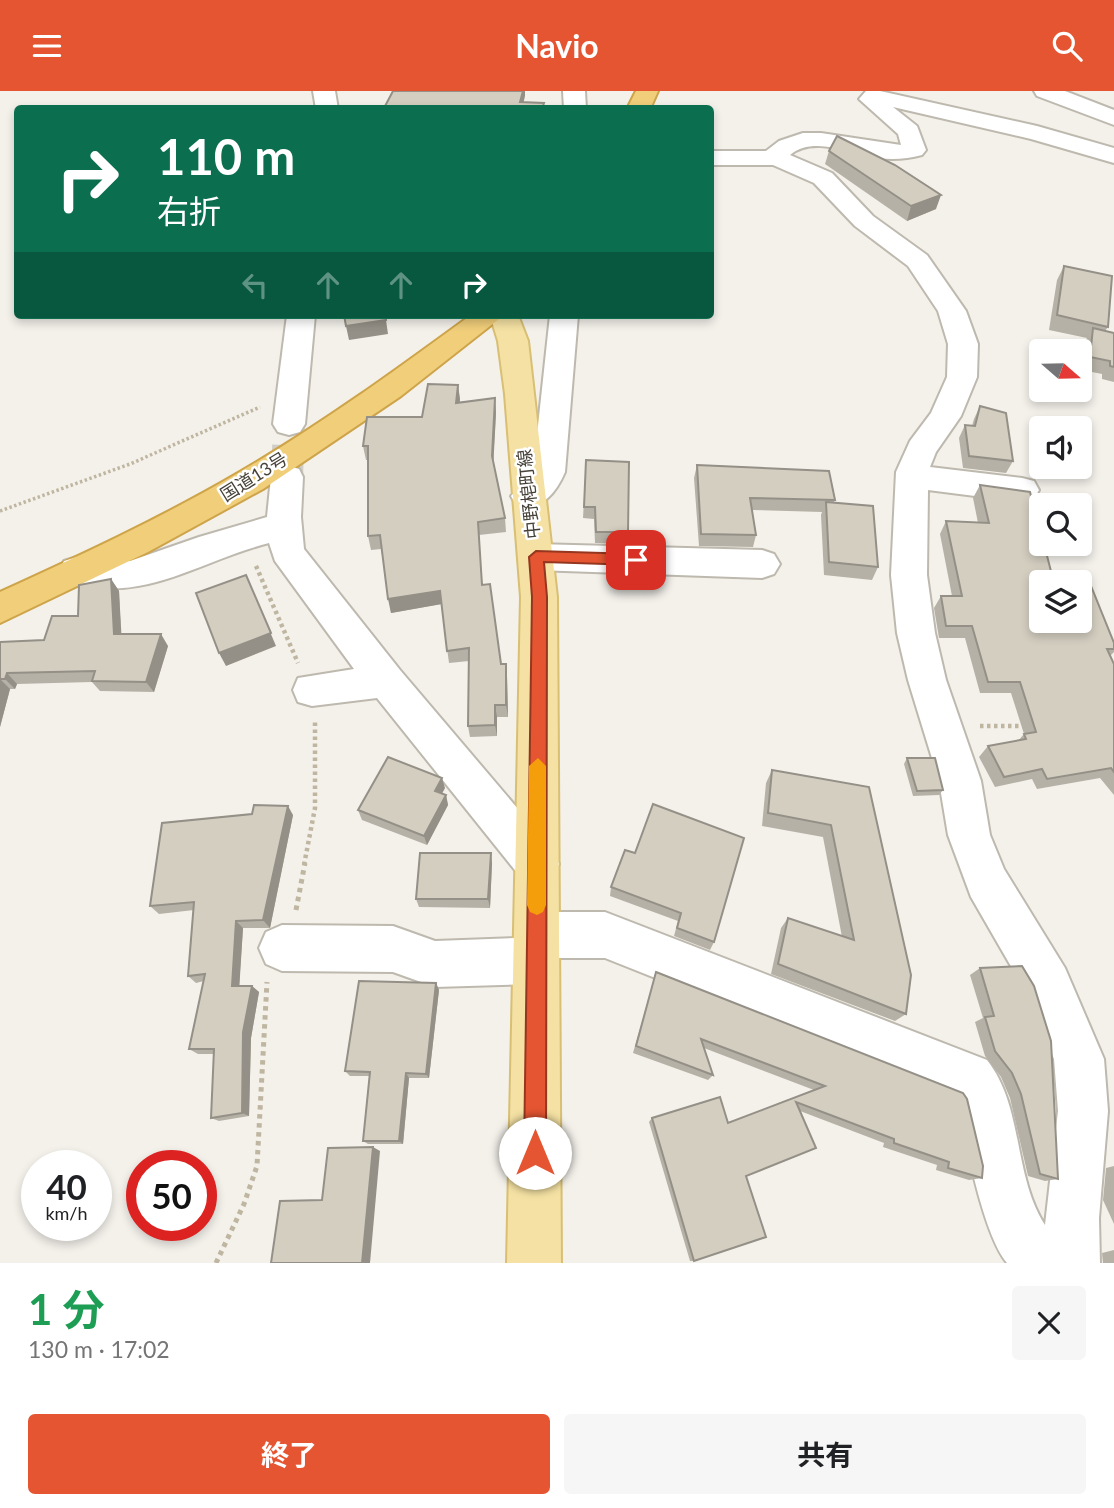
<!DOCTYPE html>
<html lang="ja">
<meta charset="utf-8">
<style>
body{margin:0;font-family:Lato,"Noto Sans JP",sans-serif;background:#f6f6f6;color:#202124;height:100vh;display:flex;flex-direction:column;font-size:26px;white-space:nowrap}
*{box-sizing:border-box;margin:0}
p{font-size:23px;color:#757577}
.icon{flex:none;width:38px;height:38px;fill:none;stroke:currentColor;stroke-width:2;stroke-linecap:round;stroke-linejoin:round}
.map{position:relative;height:1172px;overflow:hidden}
.details{display:flex;flex-direction:column;background:#fff;flex:1}
.details>*{flex:none}
.hud{position:absolute;left:14px;top:14px;width:700px;height:214px;border-radius:7px;box-shadow:0 4px 10px #0003;background:#0b6e4f;color:#fff;overflow:hidden}
.needle{width:46px;rotate:110deg}
.fabs{position:absolute;left:1029px;top:248px;display:grid;gap:14px}
.fabs a{display:grid;place-items:center;width:63px;height:63px;border-radius:7px;background:#fff;box-shadow:0 4px 10px #0003;font-size:35px}
.speed{position:absolute;left:21px;top:1059px;display:flex;gap:14px;font-size:35px;font-weight:700;text-align:center}
.speed>*{display:grid;place-content:center;width:91px;height:91px;border-radius:50%;background:#fff;box-shadow:0 4px 10px #0003;line-height:1}
.speed small{font-size:18px;font-weight:400}
.speed .limit{border:10px solid #d22;background:#fff;color:#111}
.pin{position:absolute;display:grid;place-items:center;width:60px;height:60px;color:#fff;margin:-30px;border-radius:14px;box-shadow:0 4px 10px #0006}
.me{position:absolute;width:77px;margin:-38px;rotate:0deg;stroke-linejoin:round;filter:drop-shadow(0 0 5px #0008)}
.turn{display:flex;align-items:center;gap:24px;height:147px;padding:0 28px;font-size:32px}
.turn .icon{width:91px;height:91px;stroke-width:2.5}
.turn b{display:block;font-size:49px;line-height:60px}
.lanes{display:flex;align-items:center;height:66px;padding:0 28px;background:#0003;justify-content:center;gap:35px;direction:ltr}
.lanes .off{opacity:.35}
.round{display:grid;place-items:center;flex:none;width:74px;height:74px;border-radius:7px;background:#f6f6f6}
.head{display:flex;align-items:center;justify-content:space-between;height:119px;padding:0 28px}
h1{font-size:42px;font-weight:700;line-height:52px;color:#1e9e55}
.primary-button{display:flex;gap:14px;margin-top:auto;padding:14px 28px}
.primary-button a{flex:1;height:80px;border-radius:7px;background:#e55531;color:#fff;font-size:28px;font-weight:700;line-height:80px;text-align:center}
.primary-button a+a{background:#f6f6f6;color:#202124}
header{display:flex;justify-content:space-between;align-items:center;height:91px;padding:0 28px;background:#e55531;color:#fff;font-size:32px;font-weight:700}
.map>svg:first-child{display:block}
.lines{fill:none;stroke-linecap:round;stroke-linejoin:round}
.minor-tunnel{stroke:#d1cec7;stroke-width:32;stroke-dasharray:32 16;stroke-linecap:butt}
.minor-casing{stroke:#beb9ae;stroke-width:4}
.major-casing{stroke:#d8bf74;stroke-width:4}
.highway-casing{stroke:#cea44a;stroke-width:4}
.path-far2{stroke:#bfb6a1;stroke-width:3.5;stroke-dasharray:2.5 2.5;stroke-linecap:butt}
.path-far1{stroke:#bfb6a1;stroke-width:4.5;stroke-dasharray:3.5 3.5;stroke-linecap:butt}
.path{stroke:#bfb6a1;stroke-width:5;stroke-dasharray:4.5 4.5;stroke-linecap:butt}
.minor{fill:#fff;fill-rule:evenodd}
.major{fill:#f4e1a3;fill-rule:evenodd}
.highway{fill:#f0ce7a;fill-rule:evenodd}
.wall{fill:#b6b1a6}
.shaded-wall{fill:#949087}
.building{fill:#d4cec1;stroke:#949087;stroke-width:2}
.route{fill:#e55531;stroke:#953720;stroke-width:2}
.slow{fill:#f59e0b}
.labels{text-anchor:middle;stroke-width:5;stroke-linejoin:round;paint-order:stroke}
.street-label{font-size:18px;fill:#474239;stroke:#fff}
</style>
<header><svg class="icon" aria-label="menu" viewBox="0 0 24 24"><path d="M4 6h16M4 12h16M4 18h16"/></svg>Navio<svg class="icon" aria-label="search" viewBox="0 0 24 24"><circle cx="10" cy="10" r="6"/><path d="M15 15l6 6"/></svg></header>
<div class="map">
<svg width="1114" height="1172" viewBox="0 0 1114 1172">
<rect width="100%" height="100%" fill="#f4f1eb"/>
<g class="lines">
<polyline class="minor-tunnel" points="287,386 289,333"/>
<g class="minor-casing">
<g id="minor">
<polygon points="313,0 335,0 338,18 316,18"/>
<polygon points="563,0 585,0 586,18 564,18"/>
<path d="M866,0H880L1037,35L1114,57V72L1031,48L893,16L917,35L926,59L922,64C907,68 893,69 878,67C852,63 813,44 790,64L832,82L873,125L927,164L966,220L978,253L977,286L961,325L936,361L930,376L1022,387L1034,390L1039,399L1034,408L1022,411L928,399L927,484L935,542L946,589L981,690L990,744L1004,778L1065,877L1104,968L1108,1020L1099,1127L1100,1172H1007C983,1143 966,1051 957,1012L952,1005L605,867H558L552,886L536,893L435,896L393,881L282,880L266,873L259,857L266,841L282,834L393,835L435,850L515,847L520,828L536,821H605L987,969C1024,1016 1013,1085 1045,1134L1058,1020L1054,968L1031,910L971,806L948,744L939,690L908,589L897,542L891,484L896,381L910,350L931,322L947,286L948,253L938,220L908,175L855,135L814,92L773,74H710V60H766L779,50L803,42H821L901,54L898,43L859,8Z"/>
<polygon points="1034,0 1065,0 1114,19 1114,34 1037,5"/>
<polygon points="287,224 315,224 305,333 300,341 289,344 278,341 273,333"/>
<path d="M550,224H578L565,381C556,402 541,421 516,414L511,405L533,381Z"/>
<path d="M287,374L299,378L303,386L301,426L304,458L400,579L552,758L559,773L552,788L537,794L522,788L377,607L312,615L298,611L293,599L298,587L354,578L275,470L269,452C195,471 142,515 64,490L59,480L64,470L77,466L96,471L130,470L199,446L267,426L271,386L275,378Z"/>
<polygon points="536,453 762,459 774,463 780,473 774,483 762,487 536,479 524,476 518,466 524,456"/>
</g>
</g>
<g class="major-casing">
<polygon id="major" points="490,224 518,224 528,250 557,506 561,1172 507,1172 521,506 505,303 498,250"/>
</g>
<g class="highway-casing">
<g id="highway">
<polygon points="636,0 658,0 650,18 627,18"/>
<path d="M471,224H504L401,305L263,398L148,461L0,532V501C81,464 161,427 238,382C319,335 396,279 471,224Z"/>
</g>
</g>
<polyline class="path-far2" points="0,420 130,373 260,316"/>
<g class="path-far1">
<polyline points="256,475 298,572"/>
<polyline points="980,635 1027,635"/>
<polyline points="304,774 315,717 315,630"/>
</g>
<g class="path">
<polyline points="296,819 305,772"/>
<polyline points="216,1172 244,1113 257,1075 267,891"/>
</g>
<use href="#minor" class="minor"/>
<use href="#major" class="major"/>
<use href="#highway" class="highway"/>
</g>
<g class="wall">
<polygon points="829,60 936,118 907,130 825,73"/>
<polygon points="1064,175 1108,236 1105,240 1114,242 1114,291 1102,288 1102,283 1082,279 1085,250 1087,247 1049,239 1057,189"/>
<polygon points="458,294 460,311 495,307 496,322 493,372 505,427 506,441 479,444 482,494 501,573 507,585 508,626 497,626 497,645 470,646 468,635 469,570 449,572 441,513 391,522 381,458 371,459 368,445 368,369 366,369 363,355 422,326"/>
<polygon points="980,315 1013,370 1006,382 963,377 959,347 965,334 972,335 974,328"/>
<polygon points="586,369 628,441 626,453 595,452 594,428 583,427"/>
<polygon points="697,374 835,409 834,411 878,476 872,489 824,484 821,424 822,421 752,419 756,444 753,456 699,455 694,387"/>
<polygon points="980,394 1041,492 1114,552 1114,561 1110,565 1114,573 1114,704 1100,687 1037,698 1032,688 995,696 979,666 988,655 1018,650 1024,643 1011,602 980,602 965,547 939,547 934,517 941,505 952,505 940,443 946,430 978,432 973,407"/>
<polygon points="111,488 119,500 121,543 168,555 154,601 100,600 92,591 17,593 15,598 10,598 0,636 0,551 44,549 78,525"/>
<polygon points="907,667 943,699 939,704 913,705 904,673"/>
<polygon points="772,679 869,696 906,923 895,930 771,883 781,837 788,827 842,846 823,746 762,735 766,692"/>
<polygon points="445,697 442,702 446,704 448,714 427,754 362,729 358,719"/>
<polygon points="293,724 270,837 243,837 239,895 252,895 259,901 251,947 249,1025 219,1030 211,1027 214,963 198,963 189,958 204,890 196,892 188,885 194,819 159,823 150,815"/>
<polygon points="625,759 714,851 710,859 674,845 678,830 610,805 611,796"/>
<polygon points="492,772 490,817 419,816 416,808"/>
<polygon points="980,877 1058,1088 1045,1090 1028,1085 1010,1007 1001,986 985,965 975,931 983,927 970,884"/>
<polygon points="656,881 982,1087 969,1089 936,1079 937,1074 883,1056 884,1052 800,1020 746,1085 694,1170 690,1170 649,1031 652,1027 728,1032 814,999 704,957 713,984 708,989 633,962"/>
<polygon points="436,892 439,899 429,987 409,987 403,1053 368,1053 363,1050 370,985 350,985 345,980"/>
<polygon points="1114,1075 1114,1133 1103,1109 1106,1077"/>
<polygon points="1114,1159 1114,1172 1103,1172 1102,1162"/>
</g>
<g class="shaded-wall">
<polygon points="523,0 525,0 525,5 522,18 520,11"/>
<polygon points="941,104 936,118 907,130 911,115"/>
<polygon points="386,229 388,243 349,249 346,235"/>
<polygon points="458,294 460,308 458,326 456,312"/>
<polygon points="495,307 496,322 493,379 492,365"/>
<polygon points="246,484 276,555 226,575 219,562"/>
<polygon points="111,488 119,500 122,554 114,543"/>
<polygon points="440,500 442,513 391,522 388,508"/>
<polygon points="161,543 168,555 154,601 146,591"/>
<polygon points="506,573 507,585 508,626 506,614"/>
<polygon points="7,582 17,593 15,598 5,588"/>
<polygon points="0,588 10,598 0,636"/>
<polygon points="495,614 497,626 497,645 495,634"/>
<polygon points="442,687 445,697 438,710 435,700"/>
<polygon points="446,704 448,714 427,754 424,745"/>
<polygon points="288,715 293,724 270,837 263,829"/>
<polygon points="491,762 492,772 490,817 488,808"/>
<polygon points="236,830 243,837 239,901 232,895"/>
<polygon points="436,892 439,899 429,987 426,983"/>
<polygon points="252,895 259,901 251,947 249,1025 242,1022 243,941"/>
<polygon points="406,982 409,987 403,1053 399,1050"/>
<polygon points="373,1056 380,1060 370,1172 362,1172"/>
</g>
<g class="building">
<polygon points="393,0 523,0 520,11 544,12 542,18 384,17"/>
<polygon points="837,45 895,74 941,104 911,115 829,60"/>
<polygon points="1064,175 1112,185 1108,236 1057,224"/>
<polygon points="344,224 385,224 386,229 346,235"/>
<polygon points="1093,237 1114,242 1114,276 1110,275 1110,270 1090,266"/>
<polygon points="428,293 458,294 456,312 495,307 492,365 505,427 478,431 482,494 490,493 501,573 506,573 506,614 495,614 495,634 468,635 469,557 447,560 440,500 388,508 380,444 368,445 368,355 363,355 367,326 422,326"/>
<polygon points="980,315 1006,322 1013,370 969,365 965,334 975,335"/>
<polygon points="586,369 629,371 628,441 596,441 595,416 584,416"/>
<polygon points="697,374 829,380 835,409 750,407 756,444 701,443"/>
<polygon points="980,394 1030,401 1041,443 1041,453 1044,453 1054,492 1041,492 1041,530 1080,530 1080,495 1091,495 1114,552 1114,558 1107,558 1114,573 1114,681 1111,677 1047,688 1042,678 1004,686 988,655 1026,648 1024,643 1036,641 1020,591 988,591 972,535 946,535 941,505 962,505 946,430 989,432"/>
<polygon points="826,411 873,415 878,476 829,471"/>
<polygon points="246,484 271,542 219,562 196,502"/>
<polygon points="111,488 114,543 161,543 146,591 92,590 95,580 7,582 5,588 0,588 0,551 44,549 52,525 78,525 79,494"/>
<polygon points="388,666 442,687 435,700 446,704 424,745 358,719"/>
<polygon points="907,667 935,667 943,699 917,700"/>
<polygon points="772,679 869,696 911,884 906,923 778,873 788,827 854,849 831,734 768,722"/>
<polygon points="653,713 744,747 714,851 677,837 681,822 611,796 625,759 635,762"/>
<polygon points="254,714 288,715 263,829 236,830 232,895 252,895 243,941 242,1022 211,1027 214,958 189,958 205,883 188,885 194,811 150,815 162,732 252,723"/>
<polygon points="420,762 491,762 488,808 416,808"/>
<polygon points="1022,875 1034,895 1051,950 1058,1088 1040,1083 1021,1003 1012,982 995,960 985,926 994,925 980,877"/>
<polygon points="656,881 963,1002 967,1008 983,1075 982,1087 948,1077 949,1071 894,1052 894,1048 796,1011 816,1057 746,1085 766,1146 694,1170 652,1027 720,1006 728,1032 825,995 701,948 713,984 636,955"/>
<polygon points="359,890 436,892 426,983 406,982 399,1050 363,1050 370,981 345,980"/>
<polygon points="373,1056 362,1172 271,1172 280,1110 322,1109 328,1057"/>
</g>
<polygon class="route" points="536,460 636,463 644,469 636,474 544,471 547,506 546,1062 542,1070 535,1073 527,1070 524,1062 532,506 529,466"/>
<polygon class="slow" points="538,667 546,675 546,814 543,821 537,824 530,821 527,814 529,675"/>
<g class="labels">
<g class="street-label">
<text transform="translate(254 386) rotate(-32)" y="6">国道13号</text>
<text transform="translate(529 403) rotate(-96)" y="6">中野梍町線</text>
</g>
</g>
</svg>
<div class="fabs">
<a><svg class="needle" viewBox="-14 -14 28 28"><path d="M0-13l5 13h-10z" fill="#e53935"/><path d="M0 13l5-13h-10z" fill="#757577"/></svg></a>
<a><svg class="icon" aria-label="sound" viewBox="0 0 24 24"><path d="M4 9h4l5-4v14l-5-4H4zM17 9q2 3 0 6"/></svg></a>
<a><svg class="icon" aria-label="search" viewBox="0 0 24 24"><circle cx="10" cy="10" r="6"/><path d="M15 15l6 6"/></svg></a>
<a><svg class="icon" aria-label="layers" viewBox="0 0 24 24"><path d="M12 4l9 5-9 5-9-5zM3 14l9 5 9-5"/></svg></a>
</div>
<div class="speed"><div>40<small>km/h</small></div><div class="limit">50</div></div>
<div class="pin" style="left:636px;top:469px;background:#d93025"><svg class="icon" aria-label="arrive" viewBox="0 0 24 24"><path d="M6 21V4h12l-3 4 3 4H6"/></svg></div>
<svg class="me" style="left:535px;top:1062px" viewBox="-20 -20 40 40"><circle r="19" fill="#fff"/><path d="M0-13L10 11 0 6-10 11z" fill="#e55531"/></svg>
<div class="hud">
<div class="turn"><svg class="icon" aria-label="right" viewBox="0 0 24 24"><path d="M7 20v-9h11M14 6l5 5-5 5"/></svg><div><b>110 m</b>右折</div></div>
<div class="lanes"><svg class="icon off" aria-label="left" viewBox="0 0 24 24"><path d="M17 20v-9H6M10 6l-5 5 5 5"/></svg><svg class="icon off" aria-label="ahead" viewBox="0 0 24 24"><path d="M12 20V5M6 11l6-6 6 6"/></svg><svg class="icon off" aria-label="ahead" viewBox="0 0 24 24"><path d="M12 20V5M6 11l6-6 6 6"/></svg><svg class="icon" aria-label="right" viewBox="0 0 24 24"><path d="M7 20v-9h11M14 6l5 5-5 5"/></svg></div>
</div>
</div>
<section class="details">
<div class="head"><div><h1>1 分</h1><p>130 m · 17:02</p></div><a class="round"><svg class="icon" aria-label="close" viewBox="0 0 24 24"><path d="M6 6l12 12M18 6L6 18"/></svg></a></div>
<div class="primary-button"><a>終了</a><a>共有</a></div>
</section>
